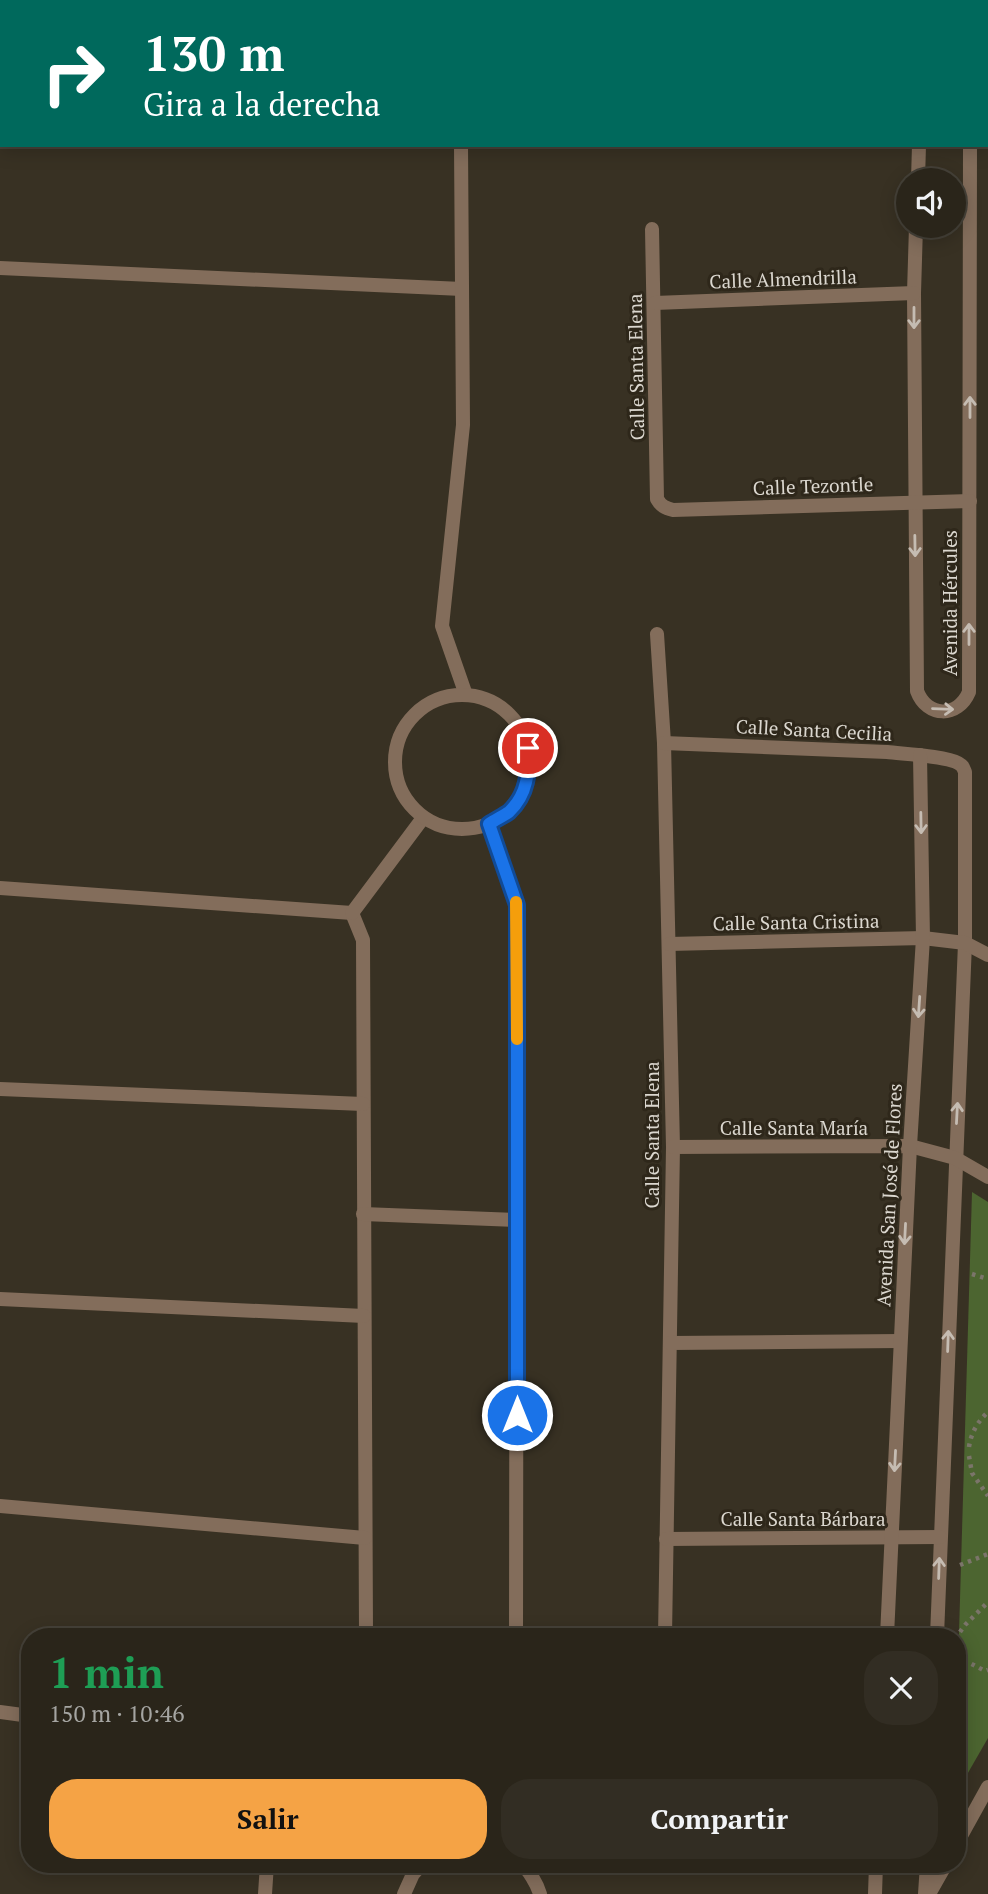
<!DOCTYPE html>
<html lang="es">
<meta charset="utf-8">
<style>
body{margin:0;font-family:"PT Serif",serif;background:#322d23;color:#f1f3f6;height:100vh;display:flex;flex-direction:column;font-size:26px;white-space:nowrap}
*{box-sizing:border-box;margin:0}
p{font-size:23px;color:#a5a5a2}
.icon{flex:none;width:38px;height:38px;fill:none;stroke:currentColor;stroke-width:2;stroke-linecap:round;stroke-linejoin:round}
.map{position:relative;flex:1;overflow:hidden}
.drawer{position:absolute;left:21px;top:1628px;width:945px;height:245px;display:flex;flex-direction:column;background:#2a251a;border-radius:28px;box-shadow:0 4px 18px #0003,0 0 0 2px #464239}
.drawer>*{flex:none}
.guide{position:absolute;left:0px;top:0px;width:989px;height:147px;box-shadow:0 4px 18px #0003,0 0 0 2px #464239;background:#00695c;color:#fff;overflow:hidden}
.tools{position:absolute;left:896px;top:168px;display:grid;gap:14px}
.tools a{display:grid;place-items:center;width:70px;height:70px;border-radius:50%;background:#2a251a;box-shadow:0 4px 18px #0003,0 0 0 2px #464239;font-size:35px}
.pin{position:absolute;display:grid;place-items:center;width:60px;height:60px;color:#fff;margin:-30px;border:4px solid #fff;border-radius:50%;box-shadow:0 2px 7px #0007}
.me{position:absolute;width:77px;margin:-38px;rotate:0deg;stroke-linejoin:round;filter:drop-shadow(0 0 5px #0008)}
.turn{display:flex;align-items:center;gap:24px;height:147px;padding:0 28px;font-size:32px}
.turn .icon{width:91px;height:91px;stroke-width:2.5}
.turn b{display:block;font-size:49px;line-height:60px}
.round{display:grid;place-items:center;flex:none;width:74px;height:74px;border-radius:28px;background:#322d23}
.headline{display:flex;align-items:center;justify-content:space-between;height:119px;padding:0 28px}
h1{font-size:42px;font-weight:700;line-height:52px;color:#1e9e55}
.button{display:flex;gap:14px;margin-top:auto;padding:14px 28px}
.button a{flex:1;height:80px;border-radius:28px;background:#f5a345;color:#111;font-size:28px;font-weight:700;line-height:80px;text-align:center}
.button a+a{background:#322d23;color:#f1f3f6}
.map>svg:first-child{display:block}
.green{fill:#4c6530}
.lines{fill:none;stroke-linecap:round;stroke-linejoin:round}
.path{stroke:#7b756a;stroke-width:4.5;stroke-dasharray:3.5 5;stroke-linecap:butt}
.service{stroke:#836d5b;stroke-width:14}
.minor{stroke:#836d5b;stroke-width:14}
.tertiary{stroke:#836d5b;stroke-width:14}
.oneway{stroke:#c5bcb2}
.route-casing{stroke:#114b97;stroke-width:18}
.route{stroke:#1a73e8;stroke-width:12}
.slow{stroke:#f59e0b;stroke-width:12}
.labels{text-anchor:middle;stroke-width:6;stroke-linejoin:round;paint-order:stroke}
.street-label{font-size:19px;fill:#dbd7cf;stroke:#2e271a}
</style>
<div class="map">
<svg width="988" height="1894" viewBox="0 0 988 1894">
<rect width="100%" height="100%" fill="#383123"/>
<polygon class="green" points="972,1192 988,1202 988,1738 957,1792 957,1701"/>
<g class="lines">
<g class="path">
<polyline points="972,1274 988,1279"/>
<path d="M969,1447C971,1433 978,1421 988,1412"/>
<polyline points="969,1456 972,1473 988,1496"/>
<polyline points="960,1565 988,1554"/>
<polyline points="960,1632 965,1625 988,1602"/>
<polyline points="957,1644 966,1661 985,1671 988,1670"/>
</g>
<g class="service">
<polyline points="0,56 2,56"/>
<polyline points="0,268 462,289"/>
<polyline points="0,888 352,913"/>
<polyline points="352,913 363,940 366,1633"/>
<polyline points="352,913 423,818"/>
<polyline points="0,1089 363,1104"/>
<polyline points="0,1299 364,1316"/>
<polyline points="0,1506 365,1538"/>
<polyline points="0,1712 30,1716"/>
<polyline points="265,1894 267,1864"/>
</g>
<g class="minor">
<polyline points="451,0 451,2"/>
<polyline points="925,0 925,2"/>
<polyline points="971,2 971,0"/>
<polyline points="461,145 463,425 442,626 466,695"/>
<polyline points="918,180 919,145"/>
<path d="M916,226L914,293L917,691C927,718 958,718 969,692L970,145"/>
<path d="M652,229L657,499C661,506 665,508 673,510L970,501"/>
<polyline points="655,303 914,293"/>
<polyline points="657,634 664,743 673,1147 665,1636"/>
<circle cx="462" cy="762" r="67"/>
<path d="M664,743L887,752C903,754 946,756 958,763C963,766 963,767 965,772V943L937,1636"/>
<polyline points="489,824 517,905 516,1636"/>
<polyline points="669,944 923,938 965,943 988,955"/>
<polyline points="673,1147 910,1146 955,1158 988,1177"/>
<polyline points="363,1214 517,1220"/>
<polyline points="670,1343 900,1341"/>
<polyline points="666,1539 940,1537"/>
<polyline points="887,1636 910,1146 923,938 920,755"/>
<polyline points="957,1843 988,1787"/>
<path d="M521,1864C529,1870 537,1884 540,1894"/>
<polyline points="404,1894 413,1874 422,1864"/>
<polyline points="875,1894 876,1864"/>
<polyline points="925,1894 927,1864"/>
<polyline points="929,1894 946,1864"/>
</g>
<g class="tertiary">
<polyline points="913,0 916,2"/>
<polyline points="987,43 988,43"/>
</g>
</g>
<defs><path id="oneway-shaft" d="M-6 0H5M1.5-3L5.5 0L1.5 3" fill="none" stroke-width="1.6" stroke-linecap="round" stroke-linejoin="round" transform="scale(1.75)"/></defs>
<g class="oneway">
<use href="#oneway-shaft" transform="translate(914 318) rotate(90)"/>
<use href="#oneway-shaft" transform="translate(970 407) rotate(-90)"/>
<use href="#oneway-shaft" transform="translate(915 546) rotate(89)"/>
<use href="#oneway-shaft" transform="translate(969 634) rotate(-90)"/>
<use href="#oneway-shaft" transform="translate(943 709) rotate(2)"/>
<use href="#oneway-shaft" transform="translate(921 823) rotate(89)"/>
<use href="#oneway-shaft" transform="translate(919 1007) rotate(94)"/>
<use href="#oneway-shaft" transform="translate(957 1113) rotate(-87)"/>
<use href="#oneway-shaft" transform="translate(905 1234) rotate(93)"/>
<use href="#oneway-shaft" transform="translate(948 1341) rotate(-88)"/>
<use href="#oneway-shaft" transform="translate(895 1461) rotate(93)"/>
<use href="#oneway-shaft" transform="translate(939 1568) rotate(-88)"/>
</g>
<g class="lines">
<g class="route-casing">
<path id="route" d="M517,1415V905L489,824C495,820 503,816 509,812C528,794 529,772 528,748"/>
</g>
<use href="#route" class="route"/>
<polyline class="slow" points="516,902 517,1039"/>
</g>
<g class="labels">
<g class="street-label">
<text transform="translate(783 279) rotate(-2)" y="7">Calle Almendrilla</text>
<text transform="translate(636 367) rotate(-91)" y="7">Calle Santa Elena</text>
<text transform="translate(813 486) rotate(-2)" y="7">Calle Tezontle</text>
<text transform="translate(950 603) rotate(-90)" y="7">Avenida Hércules</text>
<text transform="translate(814 730) rotate(3)" y="7">Calle Santa Cecilia</text>
<text transform="translate(796 922) rotate(-1)" y="7">Calle Santa Cristina</text>
<text x="794" y="1135">Calle Santa María</text>
<text transform="translate(652 1135) rotate(-90)" y="7">Calle Santa Elena</text>
<text transform="translate(889 1195) rotate(-87)" y="7">Avenida San José de Flores</text>
<text x="803" y="1526">Calle Santa Bárbara</text>
</g>
</g>
</svg>
<div class="tools">
<a><svg class="icon" aria-label="sound" viewBox="0 0 24 24"><path d="M4 9h4l5-4v14l-5-4H4zM17 9q2 3 0 6"/></svg></a>
</div>
<div class="pin" style="left:528px;top:748px;background:#d93025"><svg class="icon" aria-label="arrive" viewBox="0 0 24 24"><path d="M6 21V4h12l-3 4 3 4H6"/></svg></div>
<svg class="me" style="left:517px;top:1415px" viewBox="-20 -20 40 40"><circle r="17" fill="#1a73e8" stroke="#fff" stroke-width="3"/><path d="M0-11L8 9 0 5-8 9z" fill="#fff"/></svg>
<div class="guide">
<div class="turn"><svg class="icon" aria-label="right" viewBox="0 0 24 24"><path d="M7 20v-9h11M14 6l5 5-5 5"/></svg><div><b>130 m</b>Gira a la derecha</div></div>
</div>
<section class="drawer">
<div class="headline"><div><h1>1 min</h1><p>150 m · 10:46</p></div><a class="round"><svg class="icon" aria-label="close" viewBox="0 0 24 24"><path d="M6 6l12 12M18 6L6 18"/></svg></a></div>
<div class="button"><a>Salir</a><a>Compartir</a></div>
</section>
</div>
